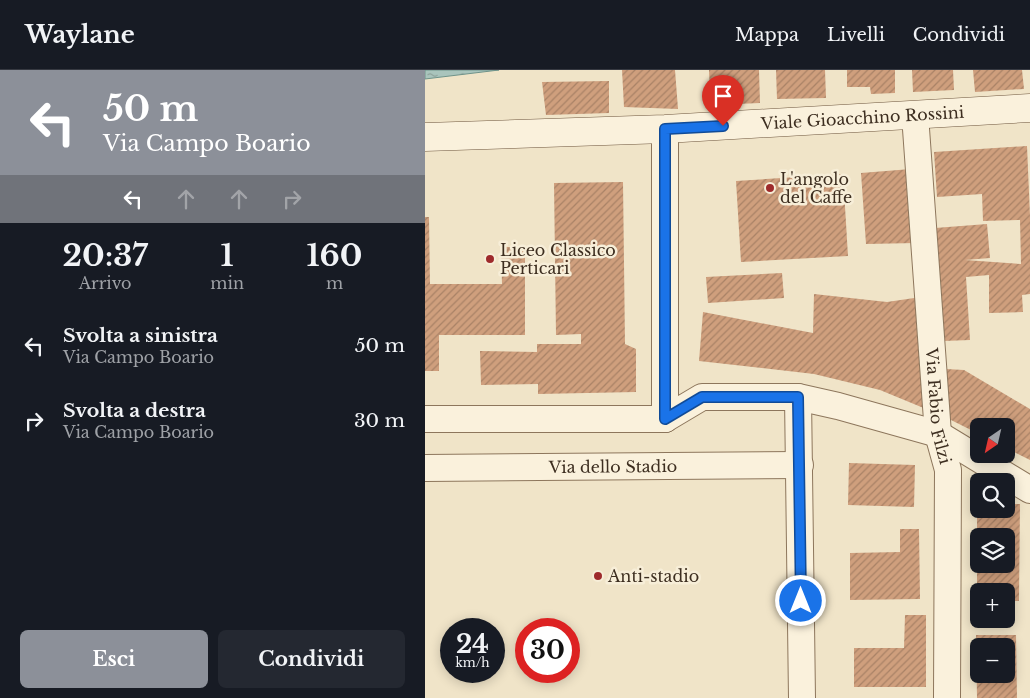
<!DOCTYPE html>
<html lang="it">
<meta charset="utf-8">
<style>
body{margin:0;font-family:"Libre Baskerville",serif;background:#242831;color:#f1f3f6;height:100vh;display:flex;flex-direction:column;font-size:19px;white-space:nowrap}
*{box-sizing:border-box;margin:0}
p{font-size:16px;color:#9ea1a6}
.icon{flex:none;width:28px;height:28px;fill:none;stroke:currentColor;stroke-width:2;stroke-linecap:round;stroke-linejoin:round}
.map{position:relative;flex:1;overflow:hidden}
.panel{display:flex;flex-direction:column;background:#171b24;width:425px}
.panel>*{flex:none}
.hud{background:#8c9099;color:#fff;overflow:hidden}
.needle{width:32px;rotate:214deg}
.buttons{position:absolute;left:545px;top:348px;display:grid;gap:10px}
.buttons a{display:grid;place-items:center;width:45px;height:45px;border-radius:8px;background:#171b24;box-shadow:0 2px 12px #0003;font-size:25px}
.speed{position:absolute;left:15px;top:548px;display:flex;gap:10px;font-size:25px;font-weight:700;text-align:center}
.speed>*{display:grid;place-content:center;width:65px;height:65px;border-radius:50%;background:#171b24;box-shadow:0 2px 12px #0003;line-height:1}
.speed small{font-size:12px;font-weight:400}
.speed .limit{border:8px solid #d22;background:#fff;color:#111}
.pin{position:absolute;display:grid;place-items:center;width:42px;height:42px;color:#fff;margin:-51px -21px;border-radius:50% 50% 50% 0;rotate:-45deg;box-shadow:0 0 5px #0007}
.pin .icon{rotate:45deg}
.me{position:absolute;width:55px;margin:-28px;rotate:0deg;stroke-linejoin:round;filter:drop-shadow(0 0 4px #0008)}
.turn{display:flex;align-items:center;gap:18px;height:105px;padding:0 20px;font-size:22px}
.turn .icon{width:65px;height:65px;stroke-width:2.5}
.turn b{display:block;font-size:35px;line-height:42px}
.lanes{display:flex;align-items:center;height:48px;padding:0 20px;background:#0003;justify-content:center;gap:25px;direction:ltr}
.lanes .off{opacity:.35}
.eta{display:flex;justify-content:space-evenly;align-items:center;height:85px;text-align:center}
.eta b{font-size:30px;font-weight:800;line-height:35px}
.cta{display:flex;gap:10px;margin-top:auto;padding:10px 20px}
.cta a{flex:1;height:58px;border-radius:8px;background:#8c9099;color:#fff;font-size:20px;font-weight:800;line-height:58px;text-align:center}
.cta a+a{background:#242831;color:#f1f3f6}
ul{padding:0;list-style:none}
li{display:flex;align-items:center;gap:15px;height:75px;padding:0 20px}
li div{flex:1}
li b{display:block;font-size:19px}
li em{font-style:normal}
header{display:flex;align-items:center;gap:30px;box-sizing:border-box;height:70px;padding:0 25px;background:#171b24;border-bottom:1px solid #363941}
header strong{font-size:24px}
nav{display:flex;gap:28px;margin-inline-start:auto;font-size:18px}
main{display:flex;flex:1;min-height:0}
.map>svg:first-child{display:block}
.water{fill:url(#water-ripples);stroke:#6f938a}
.building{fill:url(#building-hatch);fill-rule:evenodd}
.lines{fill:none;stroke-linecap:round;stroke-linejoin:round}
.street-casing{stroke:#8d765c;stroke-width:28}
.secondary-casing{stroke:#6f573f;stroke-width:29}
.street{stroke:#faf1dc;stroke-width:26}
.secondary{stroke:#faf1dc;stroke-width:28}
.route-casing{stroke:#114b97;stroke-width:12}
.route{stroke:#1a73e8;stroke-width:9}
.poi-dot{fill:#9e2a2b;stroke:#f7eed8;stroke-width:2}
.labels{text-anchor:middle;stroke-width:5;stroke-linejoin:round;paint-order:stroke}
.street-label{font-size:16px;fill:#3d2e20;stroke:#f7eed8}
.poi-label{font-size:16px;fill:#3d2e20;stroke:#f7eed8;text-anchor:start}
</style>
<header>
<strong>Waylane</strong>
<nav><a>Mappa</a><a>Livelli</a><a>Condividi</a></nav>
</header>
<main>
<section class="panel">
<div class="hud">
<div class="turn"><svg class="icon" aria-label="left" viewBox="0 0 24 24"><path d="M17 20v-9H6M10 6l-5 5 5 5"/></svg><div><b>50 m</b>Via Campo Boario</div></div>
<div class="lanes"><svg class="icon" aria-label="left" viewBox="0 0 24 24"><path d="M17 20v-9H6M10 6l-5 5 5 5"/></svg><svg class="icon off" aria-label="ahead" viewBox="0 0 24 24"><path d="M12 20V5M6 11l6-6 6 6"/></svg><svg class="icon off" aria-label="ahead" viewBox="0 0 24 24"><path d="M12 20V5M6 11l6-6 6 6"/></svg><svg class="icon off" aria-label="right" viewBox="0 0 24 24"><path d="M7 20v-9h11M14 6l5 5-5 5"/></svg></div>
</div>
<div class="eta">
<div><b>20:37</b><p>Arrivo</p></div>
<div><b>1</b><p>min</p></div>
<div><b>160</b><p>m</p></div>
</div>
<ul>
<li><svg class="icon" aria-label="left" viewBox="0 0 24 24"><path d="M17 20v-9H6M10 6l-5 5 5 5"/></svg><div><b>Svolta a sinistra</b><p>Via Campo Boario</p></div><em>50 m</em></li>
<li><svg class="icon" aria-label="right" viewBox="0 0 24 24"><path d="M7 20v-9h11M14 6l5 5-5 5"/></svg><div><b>Svolta a destra</b><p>Via Campo Boario</p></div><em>30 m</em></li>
</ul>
<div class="cta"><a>Esci</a><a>Condividi</a></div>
</section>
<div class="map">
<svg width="605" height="628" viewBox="0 0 605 628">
<defs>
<pattern id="water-ripples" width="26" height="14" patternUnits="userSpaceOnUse" patternTransform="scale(1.25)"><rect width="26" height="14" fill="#a9c4bc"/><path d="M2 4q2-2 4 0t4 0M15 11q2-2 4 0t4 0" fill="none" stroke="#8ba098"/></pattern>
<pattern id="building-hatch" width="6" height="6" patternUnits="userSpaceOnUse" patternTransform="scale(1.25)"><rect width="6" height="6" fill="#cf9f7d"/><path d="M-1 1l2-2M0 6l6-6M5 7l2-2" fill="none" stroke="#a98266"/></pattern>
</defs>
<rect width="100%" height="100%" fill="#f0e4c8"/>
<polygon class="water" points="0,0 74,0 0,9"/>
<g class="building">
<polygon points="197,0 250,0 253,39 199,37"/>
<polygon points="284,0 334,0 335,33 312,34 312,26 285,26"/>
<polygon points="351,0 400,0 401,28 352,29"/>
<polygon points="422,0 470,0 470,23 446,24 445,17 422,17"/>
<polygon points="487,0 528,0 529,20 488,22"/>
<polygon points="548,0 597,0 599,19 550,22"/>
<polygon points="184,11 184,43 121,45 117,12"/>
<polygon points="602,76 605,146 605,224 597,225 598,242 564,243 564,205 541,207 545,270 518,271 510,158 562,154 565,188 540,190 596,194 595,150 558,151 557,124 512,127 509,82"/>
<polygon points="486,99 492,173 441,174 436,103"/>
<polygon points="418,104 423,186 316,192 311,111"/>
<polygon points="198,112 200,274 211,279 211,322 113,324 113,314 56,315 55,281 112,282 112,274 156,274 156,264 131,265 129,113"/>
<polygon points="0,147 4,147 5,214 77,214 76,177 100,177 100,265 14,265 14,301 0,301"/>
<polygon points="357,203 359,228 283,233 281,207"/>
<polygon points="389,224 462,232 496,227 501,339 455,320 389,304 274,291 278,242 388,263"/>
<polygon points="521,299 539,300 605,339 605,390 581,378 581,356 554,356 554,364 520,347"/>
<polygon points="424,393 490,395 489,437 423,435"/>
<polygon points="581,434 595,434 594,531 581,531 581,521 554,521 554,531 552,531 552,483 554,494 581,494 581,466 552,466 552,439 581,439"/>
<polygon points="475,459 494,459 495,529 425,530 425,483 475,482"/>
<polygon points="480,545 501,545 501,617 429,617 429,578 479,578"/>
<path d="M551,565H591L592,628H552ZM554,576H581V604H554Z"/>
</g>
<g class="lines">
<g class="street-casing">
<g id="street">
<path id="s1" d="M490,45L513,364L523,400L522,628"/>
<polyline points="240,59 240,349"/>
<polyline points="373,327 377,628"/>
<polyline points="0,349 240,349"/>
<polyline points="240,349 277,327 373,327 413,336 513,364 605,420"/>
<path id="s2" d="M0,398L375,395"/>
</g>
</g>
<g class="secondary-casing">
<g id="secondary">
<path id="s3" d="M0,67L240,59L605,38"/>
</g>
</g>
<use href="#street" class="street"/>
<use href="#secondary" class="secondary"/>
</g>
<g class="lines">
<g class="route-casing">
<polyline id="route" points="298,56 240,59 240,349 277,327 373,327 376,531"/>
</g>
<use href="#route" class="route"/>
</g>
<g class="poi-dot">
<circle cx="345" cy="118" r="5"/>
<circle cx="65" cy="189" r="5"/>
<circle cx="173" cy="506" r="5"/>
</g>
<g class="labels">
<g class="street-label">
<text dy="6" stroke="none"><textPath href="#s3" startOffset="438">Viale Gioacchino Rossini</textPath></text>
<text dy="6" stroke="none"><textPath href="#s1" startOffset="292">Via Fabio Filzi</textPath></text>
<text dy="6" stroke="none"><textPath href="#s2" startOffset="188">Via dello Stadio</textPath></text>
</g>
<g class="poi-label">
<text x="355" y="115">L'angolo<tspan x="355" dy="18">del Caffe</tspan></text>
<text x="75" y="186">Liceo Classico<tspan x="75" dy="18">Perticari</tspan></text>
<text x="183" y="512">Anti-stadio</text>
</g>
</g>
</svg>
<div class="buttons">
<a><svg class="needle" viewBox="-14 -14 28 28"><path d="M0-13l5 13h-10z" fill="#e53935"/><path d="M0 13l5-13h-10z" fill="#9ea1a6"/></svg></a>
<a><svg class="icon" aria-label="search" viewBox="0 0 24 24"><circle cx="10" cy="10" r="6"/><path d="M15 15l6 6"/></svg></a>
<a><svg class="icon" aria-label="layers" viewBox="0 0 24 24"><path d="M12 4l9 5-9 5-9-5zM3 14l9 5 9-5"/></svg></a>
<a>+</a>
<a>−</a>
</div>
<div class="speed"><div>24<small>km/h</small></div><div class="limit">30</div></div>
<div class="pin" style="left:298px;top:56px;background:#d93025"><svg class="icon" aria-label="arrive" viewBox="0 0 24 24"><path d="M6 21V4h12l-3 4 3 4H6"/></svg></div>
<svg class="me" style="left:376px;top:531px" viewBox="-20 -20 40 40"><circle r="17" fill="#1a73e8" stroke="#fff" stroke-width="3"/><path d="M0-11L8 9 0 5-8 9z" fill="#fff"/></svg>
</div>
</main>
